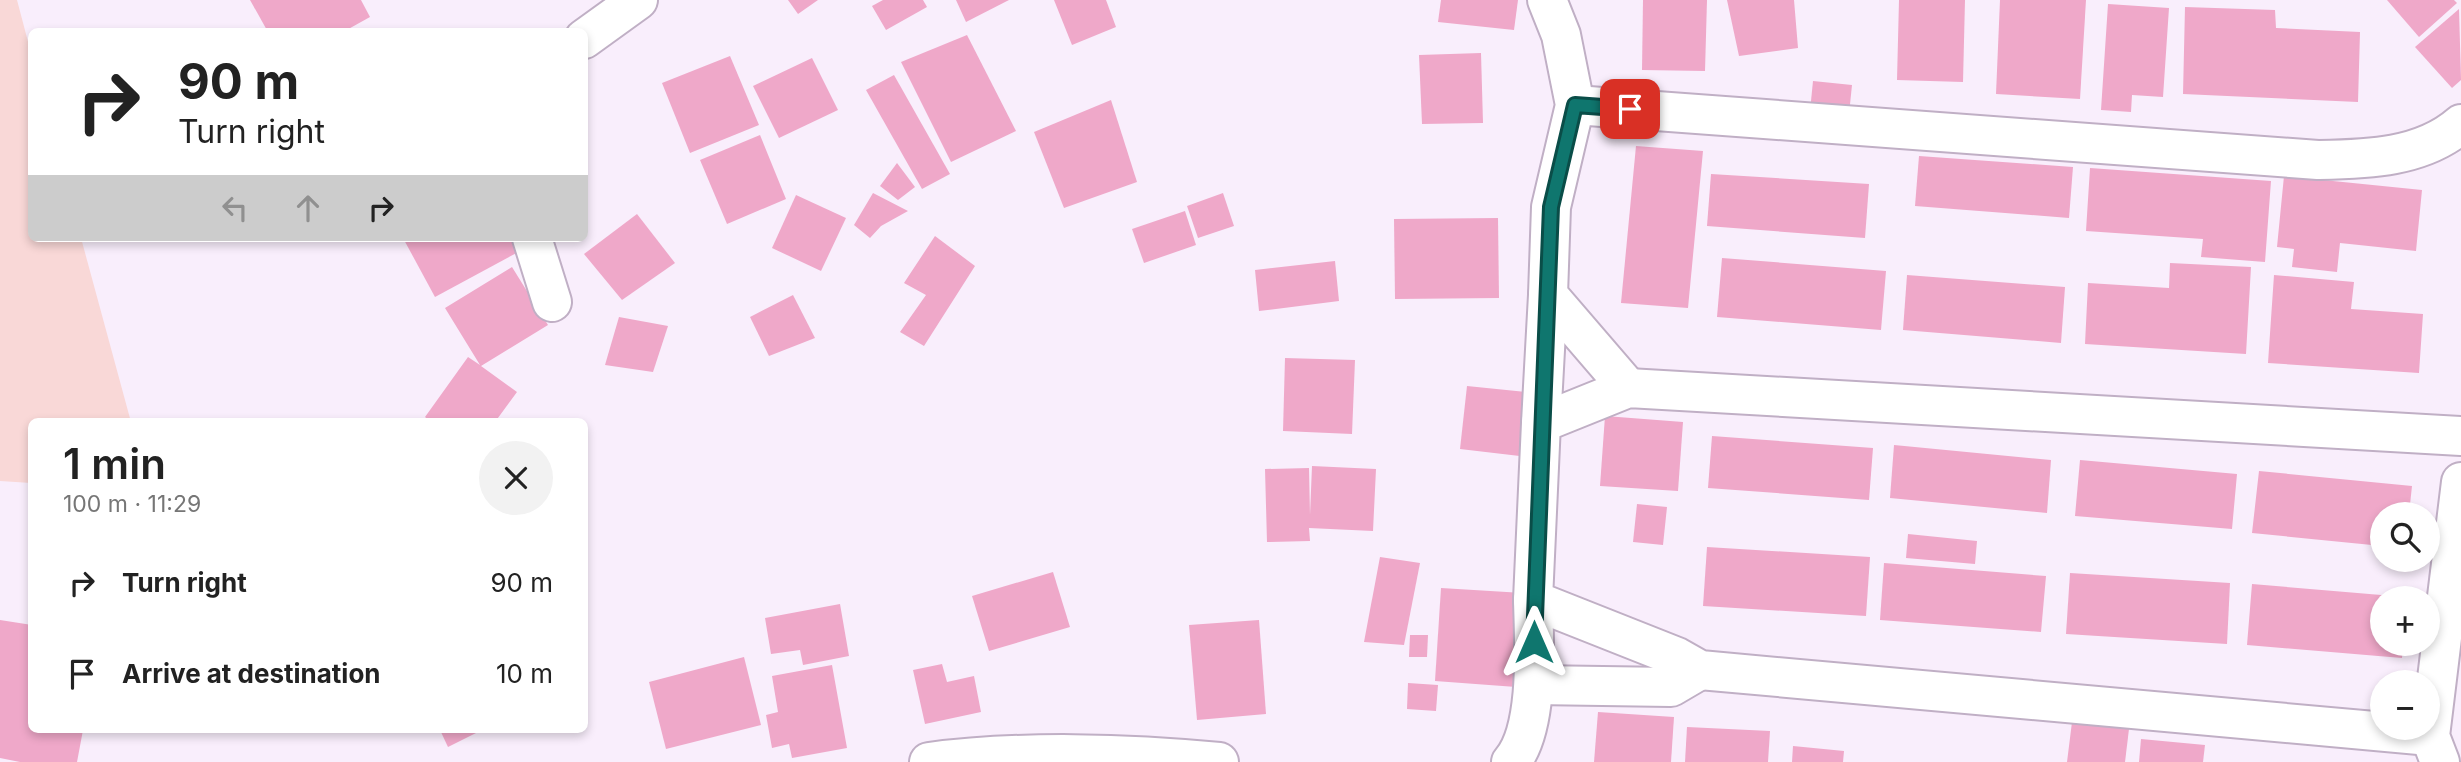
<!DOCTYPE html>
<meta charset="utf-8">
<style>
body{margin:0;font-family:Inter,sans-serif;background:#f2f2f2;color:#222;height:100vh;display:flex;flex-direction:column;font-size:26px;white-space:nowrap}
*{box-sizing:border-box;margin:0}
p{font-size:23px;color:#767676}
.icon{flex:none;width:38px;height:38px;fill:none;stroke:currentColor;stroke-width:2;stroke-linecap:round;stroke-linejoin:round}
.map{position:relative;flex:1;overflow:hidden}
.details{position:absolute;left:28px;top:418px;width:560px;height:315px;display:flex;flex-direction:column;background:#fff;border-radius:10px;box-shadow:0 4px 10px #0003}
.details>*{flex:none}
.banner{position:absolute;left:28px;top:28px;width:560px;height:214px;border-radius:10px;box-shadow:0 4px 10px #0003;background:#fff;color:#222;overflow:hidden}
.fabs{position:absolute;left:2370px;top:502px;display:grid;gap:14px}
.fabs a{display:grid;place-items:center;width:70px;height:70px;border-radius:50%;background:#fff;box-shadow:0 4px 10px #0003;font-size:35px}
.pin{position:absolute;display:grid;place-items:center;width:60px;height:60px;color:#fff;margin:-30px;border-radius:14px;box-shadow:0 4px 10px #0006}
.me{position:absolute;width:77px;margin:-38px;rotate:0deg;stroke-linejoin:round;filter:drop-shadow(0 0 5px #0008)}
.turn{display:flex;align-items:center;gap:24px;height:147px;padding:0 35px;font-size:32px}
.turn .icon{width:91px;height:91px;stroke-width:2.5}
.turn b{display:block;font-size:49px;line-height:60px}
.lanes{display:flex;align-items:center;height:66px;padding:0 35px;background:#0003;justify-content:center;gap:35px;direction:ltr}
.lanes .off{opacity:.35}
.round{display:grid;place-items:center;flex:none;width:74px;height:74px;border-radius:37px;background:#f2f2f2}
.headline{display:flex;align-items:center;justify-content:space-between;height:119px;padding:0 35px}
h1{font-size:42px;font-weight:600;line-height:52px}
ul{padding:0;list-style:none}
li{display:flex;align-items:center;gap:21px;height:91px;padding:0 35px}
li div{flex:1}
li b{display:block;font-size:26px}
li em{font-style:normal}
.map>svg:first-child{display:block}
.green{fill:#f9d8d7}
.building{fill:#efa8c9}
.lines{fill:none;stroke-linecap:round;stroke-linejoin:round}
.street-casing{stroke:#c0afc5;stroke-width:42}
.street{stroke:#fff;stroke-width:38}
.route-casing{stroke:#0a4d48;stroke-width:18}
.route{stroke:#0f766e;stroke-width:12}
</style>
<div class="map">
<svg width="2461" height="762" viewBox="0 0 2461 762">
<rect width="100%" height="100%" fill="#f9eefc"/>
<polygon class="green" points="0,0 17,0 31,53 32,238 81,238 131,422 32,422 31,483 0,481"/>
<g class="building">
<polygon points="250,0 361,0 370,17 343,32 268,32"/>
<polygon points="788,0 818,0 798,14"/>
<polygon points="883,0 923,0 927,7 886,30 872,6"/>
<polygon points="956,0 1009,0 966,22"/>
<polygon points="1054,0 1106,0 1116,27 1072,45"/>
<polygon points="1441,0 1518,0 1514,30 1438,22"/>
<polygon points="1643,0 1707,0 1705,71 1642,70"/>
<polygon points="1727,0 1794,0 1798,48 1739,56"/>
<polygon points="1899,0 1965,0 1963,82 1897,80"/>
<polygon points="2000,0 2086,0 2080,99 1996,94"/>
<polygon points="2387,0 2454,0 2457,3 2419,37"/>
<polygon points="2108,4 2169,8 2163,97 2132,95 2131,112 2101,110"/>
<polygon points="2185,7 2275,10 2276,28 2360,32 2358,102 2183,94"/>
<polygon points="2459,9 2461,80 2452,88 2415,47"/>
<polygon points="967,35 1016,131 951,162 901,62"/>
<polygon points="1481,53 1483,123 1422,124 1419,55"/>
<polygon points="730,56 759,125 690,153 662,83"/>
<polygon points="812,58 838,110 779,138 753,86"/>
<polygon points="894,75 950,174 922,189 866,90"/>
<polygon points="1813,81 1852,85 1849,114 1810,111"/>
<polygon points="1111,100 1137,182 1064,208 1034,132"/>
<polygon points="760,135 786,199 727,224 700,160"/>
<polygon points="1636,146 1703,151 1688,308 1621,303"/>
<polygon points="1919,156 2073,167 2069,218 1915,206"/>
<polygon points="897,163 915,187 898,200 880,186"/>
<polygon points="2090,168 2271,181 2265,262 2201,257 2203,239 2086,231"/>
<polygon points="1711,174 1869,184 1865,238 1707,226"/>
<polygon points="2284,176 2422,190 2416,251 2340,243 2337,272 2292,267 2294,249 2277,247"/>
<polygon points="873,193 908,211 881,226 870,238 854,225"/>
<polygon points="1223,193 1234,226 1198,238 1187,206"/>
<polygon points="796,195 846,218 821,271 772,248"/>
<polygon points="1185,211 1196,245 1144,263 1132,229"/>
<polygon points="637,214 675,263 622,300 584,254"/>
<polygon points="1498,218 1499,298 1395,299 1394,219"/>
<polygon points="935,236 975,266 924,346 900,332 926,295 904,283"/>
<polygon points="403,238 515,238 522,250 435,297"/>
<polygon points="1722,258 1886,271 1881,330 1717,317"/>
<polygon points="1335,261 1339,301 1259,311 1255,270"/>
<polygon points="2170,263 2251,267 2246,354 2085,344 2088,283 2169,288"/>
<polygon points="512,267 548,325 481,366 517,392 495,422 431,422 425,417 468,357 480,365 445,308"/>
<polygon points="1907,275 2065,287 2061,343 1903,330"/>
<polygon points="2274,275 2354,282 2351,309 2423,314 2419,373 2268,363"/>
<polygon points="793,295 815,338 769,356 750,317"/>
<polygon points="619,317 668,326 653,372 605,365"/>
<polygon points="1285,358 1355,360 1352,434 1283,431"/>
<polygon points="1467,386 1537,393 1529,457 1460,449"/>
<polygon points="1605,416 1683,422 1678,491 1600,486"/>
<polygon points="1712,436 1873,448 1869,500 1708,488"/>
<polygon points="1894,445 2051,460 2047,513 1890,498"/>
<polygon points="2080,460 2237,474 2232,529 2075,516"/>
<polygon points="1312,466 1376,469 1373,531 1309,528 1310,541 1267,542 1265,469 1309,468 1310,515"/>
<polygon points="2259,471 2412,486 2409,514 2382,514 2382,546 2252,533"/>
<polygon points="1637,504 1667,507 1663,545 1633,542"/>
<polygon points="1908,534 1977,541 1975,564 1906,558"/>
<polygon points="1707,547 1870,557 1866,616 1703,606"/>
<polygon points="1380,557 1420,563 1404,645 1364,642"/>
<polygon points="1884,563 2046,576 2041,632 1880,620"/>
<polygon points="1053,572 1070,627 989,651 972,596"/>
<polygon points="2070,573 2230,583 2227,644 2066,634"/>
<polygon points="2252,584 2405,597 2382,598 2382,644 2403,644 2402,658 2247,645"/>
<polygon points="1441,588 1523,593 1516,687 1435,681"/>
<polygon points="840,604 849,656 803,665 800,650 771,654 765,618"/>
<polygon points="0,620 32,625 32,730 83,730 77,762 20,762 0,758"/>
<polygon points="1259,620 1266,714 1197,720 1189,625"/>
<polygon points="1410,635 1428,635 1427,657 1409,657"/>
<polygon points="744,657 761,725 666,749 649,682"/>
<polygon points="942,664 947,682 974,676 981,712 925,724 913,670"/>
<polygon points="832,665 847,748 792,758 789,744 772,748 766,715 778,712 772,676"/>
<polygon points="1408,683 1438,685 1436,711 1407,709"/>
<polygon points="1598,712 1674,717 1671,762 1594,762"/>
<polygon points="2072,722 2129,729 2125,762 2067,762"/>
<polygon points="1687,727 1770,731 1768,762 1685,762"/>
<polygon points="440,730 477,730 478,732 448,747"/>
<polygon points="2141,739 2205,745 2203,762 2139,762"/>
<polygon points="1793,746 1844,751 1843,762 1792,762"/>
</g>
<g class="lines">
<g class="street-casing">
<g id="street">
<polyline points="1547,0 1561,35 1575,105 1551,207 1548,295 1628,388"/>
<polyline points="584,39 638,0"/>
<path d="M1575,105L2318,160C2367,159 2422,158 2461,124"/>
<polyline points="532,238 552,302"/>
<polyline points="1541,423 1548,295"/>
<polyline points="1534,685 1671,687 1700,670"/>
<polyline points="2430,736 1700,670 1677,657 1533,600 1541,423 1628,388 2461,436"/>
<path d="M929,762C1018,750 1130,753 1219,762"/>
<path d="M1511,762C1540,729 1534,642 1533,600"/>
<polyline points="2440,762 2430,736 2461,482"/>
</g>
</g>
<use href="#street" class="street"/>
</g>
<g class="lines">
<g class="route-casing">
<polyline id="route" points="1534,642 1551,207 1575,105 1630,109"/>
</g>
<use href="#route" class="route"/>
</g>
</svg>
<div class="fabs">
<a><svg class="icon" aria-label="search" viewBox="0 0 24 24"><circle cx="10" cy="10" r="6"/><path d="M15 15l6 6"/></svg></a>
<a>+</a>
<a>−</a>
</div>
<div class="pin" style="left:1630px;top:109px;background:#d93025"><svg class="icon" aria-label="arrive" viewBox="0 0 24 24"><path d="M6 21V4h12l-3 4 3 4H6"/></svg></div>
<svg class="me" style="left:1534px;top:642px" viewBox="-20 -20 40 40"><path d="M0-17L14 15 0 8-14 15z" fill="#0f766e" stroke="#fff" stroke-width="4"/></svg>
<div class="banner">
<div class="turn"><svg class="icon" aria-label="right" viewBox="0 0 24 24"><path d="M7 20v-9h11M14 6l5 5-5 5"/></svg><div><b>90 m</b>Turn right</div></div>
<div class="lanes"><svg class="icon off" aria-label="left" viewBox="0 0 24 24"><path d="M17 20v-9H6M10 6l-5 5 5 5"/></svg><svg class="icon off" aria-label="ahead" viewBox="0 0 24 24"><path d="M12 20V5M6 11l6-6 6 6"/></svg><svg class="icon" aria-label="right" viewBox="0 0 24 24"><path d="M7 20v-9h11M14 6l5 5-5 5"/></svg></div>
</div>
<section class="details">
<div class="headline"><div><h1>1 min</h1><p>100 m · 11:29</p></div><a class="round"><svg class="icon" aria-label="close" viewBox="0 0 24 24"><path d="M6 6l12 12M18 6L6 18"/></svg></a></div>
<ul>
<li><svg class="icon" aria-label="right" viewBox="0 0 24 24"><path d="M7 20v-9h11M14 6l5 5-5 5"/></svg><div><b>Turn right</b></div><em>90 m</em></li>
<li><svg class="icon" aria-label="arrive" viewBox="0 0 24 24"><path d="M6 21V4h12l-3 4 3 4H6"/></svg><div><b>Arrive at destination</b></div><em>10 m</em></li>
</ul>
</section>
</div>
